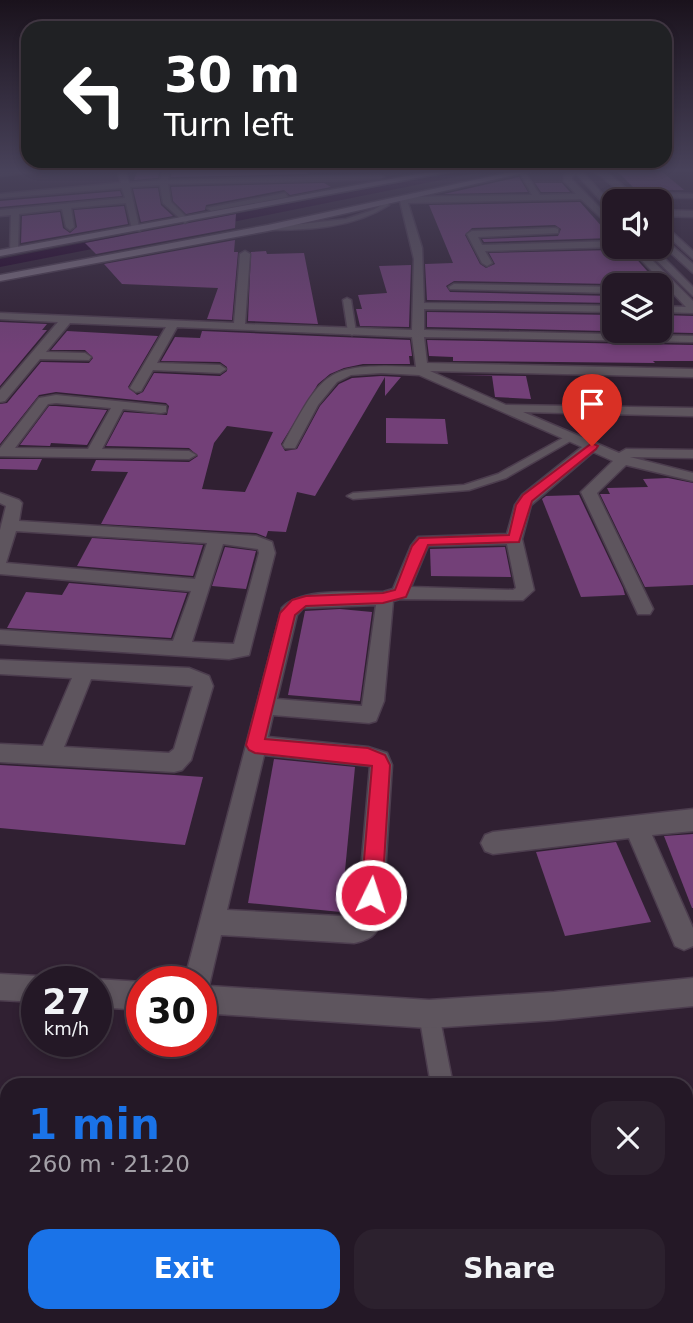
<!DOCTYPE html>
<meta charset="utf-8">
<style>
body{margin:0;font-family:"DejaVu Sans",sans-serif;background:#2c212e;color:#f1f3f6;height:100vh;display:flex;flex-direction:column;font-size:26px;white-space:nowrap}
*{box-sizing:border-box;margin:0}
p{font-size:23px;color:#a3a0a7}
.icon{flex:none;width:38px;height:38px;fill:none;stroke:currentColor;stroke-width:2;stroke-linecap:round;stroke-linejoin:round}
.map{position:relative;flex:1;overflow:hidden}
.details{position:absolute;left:0px;top:1078px;width:693px;height:245px;display:flex;flex-direction:column;background:#241826;border-radius:21px 21px 0 0;box-shadow:0 4px 10px #0003,0 0 0 2px #413743}
.details>*{flex:none}
.hud{position:absolute;left:21px;top:21px;width:651px;height:147px;border-radius:21px;box-shadow:0 4px 10px #0003,0 0 0 2px #413743;background:#202124;color:#fff;overflow:hidden}
.fabs{position:absolute;left:602px;top:189px;display:grid;gap:14px}
.fabs a{display:grid;place-items:center;width:70px;height:70px;border-radius:14px;background:#241826;box-shadow:0 4px 10px #0003,0 0 0 2px #413743;font-size:35px}
.speed{position:absolute;left:21px;top:966px;display:flex;gap:14px;font-size:35px;font-weight:700;text-align:center}
.speed>*{display:grid;place-content:center;width:91px;height:91px;border-radius:50%;background:#241826;box-shadow:0 4px 10px #0003,0 0 0 2px #413743;line-height:1}
.speed small{font-size:18px;font-weight:400}
.speed .limit{border:10px solid #d22;background:#fff;color:#111}
.pin{position:absolute;display:grid;place-items:center;width:60px;height:60px;color:#fff;margin:-72px -30px;border-radius:50% 50% 50% 0;rotate:-45deg;box-shadow:0 0 7px #0007}
.pin .icon{rotate:45deg}
.me{position:absolute;width:77px;margin:-38px;rotate:4deg;stroke-linejoin:round;filter:drop-shadow(0 0 5px #0008)}
.turn{display:flex;align-items:center;gap:24px;height:147px;padding:0 28px;font-size:32px}
.turn .icon{width:91px;height:91px;stroke-width:2.5}
.turn b{display:block;font-size:49px;line-height:60px}
.round{display:grid;place-items:center;flex:none;width:74px;height:74px;border-radius:21px;background:#2c212e}
.overview{display:flex;align-items:center;justify-content:space-between;height:119px;padding:0 28px}
h1{font-size:42px;font-weight:700;line-height:52px;color:#1a73e8}
.cta{display:flex;gap:14px;margin-top:auto;padding:14px 28px}
.cta a{flex:1;height:80px;border-radius:21px;background:#1a73e8;color:#fff;font-size:28px;font-weight:700;line-height:80px;text-align:center}
.cta a+a{background:#2c212e;color:#f1f3f6}
.map>svg:first-child{display:block}
.lines{fill:none;stroke-linecap:round;stroke-linejoin:round}
.canal{fill:#200024;fill-rule:evenodd}
.building{fill:#734078;fill-rule:evenodd}
.service-casing{stroke:#4c3d4e;stroke-width:3}
.minor-casing{stroke:#4c3d4e;stroke-width:3}
.tertiary-casing{stroke:#4c3d4e;stroke-width:3}
.secondary-casing{stroke:#4c3d4e;stroke-width:3}
.service{fill:#5e555e;fill-rule:evenodd}
.minor{fill:#5e555e;fill-rule:evenodd}
.tertiary{fill:#5e555e;fill-rule:evenodd}
.secondary{fill:#7c6f7e;fill-rule:evenodd}
.route{fill:#e11d48;stroke:#92132f;stroke-width:2}
</style>
<div class="map">
<svg width="693" height="1323" viewBox="0 0 693 1323">
<rect width="100%" height="100%" fill="#302032"/>
<g class="lines">
<g class="canal">
<polygon points="472,169 495,169 203,228 197,224 203,220"/>
<polygon points="124,235 128,236 128,242 0,267 0,259"/>
</g>
</g>
<g class="building">
<polygon points="138,169 160,169 158,178 134,180"/>
<polygon points="172,169 302,169 309,174 171,177"/>
<polygon points="615,169 659,169 684,190 636,190"/>
<polygon points="519,177 528,192 444,194"/>
<polygon points="324,183 331,187 290,195 284,190 206,205 205,210 186,214 173,201 171,187"/>
<polygon points="535,183 562,183 570,192 541,192"/>
<polygon points="158,188 161,205 173,216 141,222 133,189"/>
<polygon points="120,191 122,196 0,207 0,201"/>
<polygon points="580,202 612,238 484,242 482,239 558,236 561,229 555,225 472,228 465,235 480,264 486,268 495,264 489,253 614,250 617,247 626,247 655,280 608,279 611,284 454,281 446,286 450,292 614,296 614,303 427,300 425,264 453,263 429,205"/>
<polygon points="124,206 128,224 21,243 22,216 60,212 63,228 70,233 77,227 74,210"/>
<polygon points="236,214 235,228 96,254 85,243"/>
<polygon points="235,240 234,252 238,252 232,320 207,319 218,288 122,284 104,264"/>
<polygon points="266,251 267,254 304,253 318,324 248,321 251,252"/>
<polygon points="411,265 409,327 360,326 356,309 362,309 358,295 387,293 379,266"/>
<polygon points="427,312 614,315 614,331 660,331 660,315 693,316 693,333 427,327"/>
<polygon points="0,322 47,324 42,330 47,330 0,386"/>
<path d="M67,331L158,336L128,387L137,395L143,392L154,373L220,376L227,371V367L220,362L161,361L175,337L200,338L202,331L410,340L412,356H409L410,364H363L344,368L330,374L318,384L281,444L285,451L297,449L320,406L339,384L352,378L381,376L401,377L385,396V377L315,496L297,492L286,532L268,531L266,537L256,533L101,524L128,472L91,471L96,460L189,462L198,456L189,448L106,446L124,412L167,415L169,406L166,403L56,392L39,395L0,444V404L7,403L41,362L89,363L93,358L85,350H51ZM227,426L273,432L245,492L202,489L214,443Z"/>
<polygon points="427,340 693,345 693,361 653,361 655,363 453,361 453,357 429,356"/>
<polygon points="454,375 526,376 531,399 495,397 492,376"/>
<polygon points="49,406 56,406 107,410 87,445 51,443 50,446 20,445"/>
<polygon points="386,418 445,419 448,444 386,443"/>
<polygon points="0,459 42,459 37,470 0,469"/>
<polygon points="668,478 693,483 693,585 645,587 600,494 610,494 607,488 648,487 643,479"/>
<polygon points="579,495 623,588 625,595 581,597 542,499 546,496"/>
<polygon points="92,538 203,545 193,576 77,566"/>
<polygon points="225,547 256,551 246,589 212,586"/>
<polygon points="505,547 511,577 431,576 430,549"/>
<polygon points="69,583 187,593 171,638 7,628 26,592 62,595"/>
<polygon points="340,609 372,612 360,701 288,695 305,611"/>
<polygon points="274,759 355,767 341,912 248,903"/>
<polygon points="0,765 174,775 203,777 185,845 0,828"/>
<polygon points="693,834 693,908 692,908 664,836"/>
<polygon points="616,842 651,922 565,936 536,852"/>
</g>
<g class="lines">
<g class="service-casing">
<g id="service">
<path d="M387,202L389,205C353,228 309,230 268,230L265,228L346,219L373,210Z"/>
<polygon points="347,298 351,300 356,332 352,335 348,332 343,300"/>
<polygon points="570,434 575,437 574,439 506,478 469,490 353,499 347,496 353,493 464,485 498,474"/>
<polygon points="429,1004 436,1007 439,1014 453,1085 431,1085 419,1014 422,1007"/>
<polygon points="693,1164 693,1186 686,1187 686,1165"/>
<polygon points="469,1316 495,1316 496,1323 470,1323"/>
</g>
</g>
<g class="minor-casing">
<g id="minor">
<polygon points="26,169 57,169 0,176 0,172"/>
<polygon points="117,169 125,169 129,183 160,180 163,169 170,170 168,180 380,175 384,177 380,179 168,184 171,202 189,220 185,223 163,203 160,185 130,187 140,231 132,229 126,203 71,208 74,227 70,230 66,227 62,209 19,214 18,251 10,253 11,215 0,216 0,210 125,198 122,188 0,198 0,194 121,183"/>
<path d="M572,169L580,170L572,177V180L614,222V230L581,199L408,203L422,248L424,303L614,306V312L424,309V330L693,336V342L424,337L427,363L693,369V377L430,371L506,405L693,408V416L523,412L619,453L626,449L693,450V458L630,457L693,473V481L626,465L597,493L653,609L650,614H638L581,492L613,461L593,452L531,505L522,539L534,590L523,600L400,599L393,601L384,701L376,721L369,723L273,715L268,737L368,747L387,753L392,765L382,921C376,936 369,940 354,943L221,935L209,986L429,1000L554,992L693,978V1006L554,1020L429,1028L201,1013V982H184L282,608C302,587 354,593 383,592L393,589L411,546L418,537L507,534L515,505L522,495L582,447L419,375L381,373L351,375L337,382L318,405L295,448H285L283,445C325,368 326,364 416,367L412,337L177,327L157,363L220,365L226,369L220,373L153,370L141,391L136,392L130,388L166,327L70,323L46,352L85,353L91,357L89,360L40,359L5,401L0,402V390L58,322L0,319V313L234,323L240,254L245,251L250,254L245,324L412,330L414,259L399,197L532,195L520,173L524,171L540,195L576,194L564,181V176ZM507,544L516,588L513,590L411,587L428,546ZM376,605L362,706L277,699L297,615L303,608ZM264,755L370,766L357,917L227,910Z"/>
<polygon points="588,169 607,172 630,192 693,194 693,198 636,197 640,201 631,201 601,176"/>
<polygon points="285,193 288,197 211,211 207,208"/>
<polygon points="660,210 693,211 693,217 660,216"/>
<polygon points="660,221 693,251 693,259 660,229"/>
<polygon points="555,228 558,229 558,233 478,237 482,245 614,241 614,247 485,251 492,263 487,266 482,263 467,234 472,231"/>
<polygon points="629,247 639,247 693,301 693,313 660,312 660,306 686,307"/>
<polygon points="454,284 614,287 614,293 450,289 449,287"/>
<path d="M56,395L166,406V412L161,413L123,409L102,449L189,451L196,455L189,459L0,456V448L39,398ZM56,403L111,408L88,449L15,448L48,404Z"/>
<path d="M0,493L19,500L22,503L19,521L256,536L272,542L275,553L249,655L229,659L0,644V630L173,641L191,591L0,574V530L6,506L0,503ZM16,531L207,543L195,579L6,563ZM223,544L258,549L259,553L234,644L192,642Z"/>
<path d="M0,660L189,668L209,676L213,686L191,760L182,770L174,772L0,762V744L43,746L72,678L0,674ZM91,679L193,686L174,749L169,753L64,747Z"/>
<polygon points="693,809 693,831 652,835 693,928 693,946 684,950 675,946 629,838 493,854 485,851 481,843 485,835 493,832"/>
<polygon points="0,974 37,976 47,982 37,982 37,1002 0,1000"/>
<polygon points="96,979 142,982 142,1010 96,1007 96,982 90,982"/>
</g>
</g>
<g class="tertiary-casing">
<g id="tertiary">
<polygon points="572,169 580,169 614,207 614,215"/>
<polygon points="660,235 693,264 693,273 660,243"/>
<polygon points="643,247 653,247 693,287 693,296"/>
</g>
</g>
<g class="secondary-casing">
<g id="secondary">
<polygon points="446,169 464,169 0,256 0,250"/>
<polygon points="525,169 541,169 268,231 0,281 0,275 268,225"/>
</g>
</g>
<use href="#service" class="service"/>
<use href="#minor" class="minor"/>
<use href="#tertiary" class="tertiary"/>
<use href="#secondary" class="secondary"/>
</g>
<linearGradient id="sky" x2="0" y2="1"><stop stop-color="#1a121c"/><stop offset="0.48" stop-color="#48425a"/><stop offset="1" stop-color="#48425a" stop-opacity="0"/></linearGradient>
<rect width="693" height="355" fill="url(#sky)"/>
<polygon class="route" points="592,443 598,446 596,449 532,501 519,542 428,545 406,597 383,603 306,606 295,615 265,739 368,748 385,755 390,765 382,895 379,902 371,905 364,902 361,895 372,766 255,753 249,750 246,745 280,613 292,600 306,596 383,593 395,590 412,546 419,538 509,535 516,505 523,495"/>
</svg>
<div class="fabs">
<a><svg class="icon" aria-label="sound" viewBox="0 0 24 24"><path d="M4 9h4l5-4v14l-5-4H4zM17 9q2 3 0 6"/></svg></a>
<a><svg class="icon" aria-label="layers" viewBox="0 0 24 24"><path d="M12 4l9 5-9 5-9-5zM3 14l9 5 9-5"/></svg></a>
</div>
<div class="speed"><div>27<small>km/h</small></div><div class="limit">30</div></div>
<div class="pin" style="left:592px;top:446px;background:#d93025"><svg class="icon" aria-label="arrive" viewBox="0 0 24 24"><path d="M6 21V4h12l-3 4 3 4H6"/></svg></div>
<svg class="me" style="left:371px;top:895px" viewBox="-20 -20 40 40"><circle r="17" fill="#e11d48" stroke="#fff" stroke-width="3"/><path d="M0-11L8 9 0 5-8 9z" fill="#fff"/></svg>
<div class="hud">
<div class="turn"><svg class="icon" aria-label="left" viewBox="0 0 24 24"><path d="M17 20v-9H6M10 6l-5 5 5 5"/></svg><div><b>30 m</b>Turn left</div></div>
</div>
<section class="details">
<div class="overview"><div><h1>1 min</h1><p>260 m · 21:20</p></div><a class="round"><svg class="icon" aria-label="close" viewBox="0 0 24 24"><path d="M6 6l12 12M18 6L6 18"/></svg></a></div>
<div class="cta"><a>Exit</a><a>Share</a></div>
</section>
</div>
